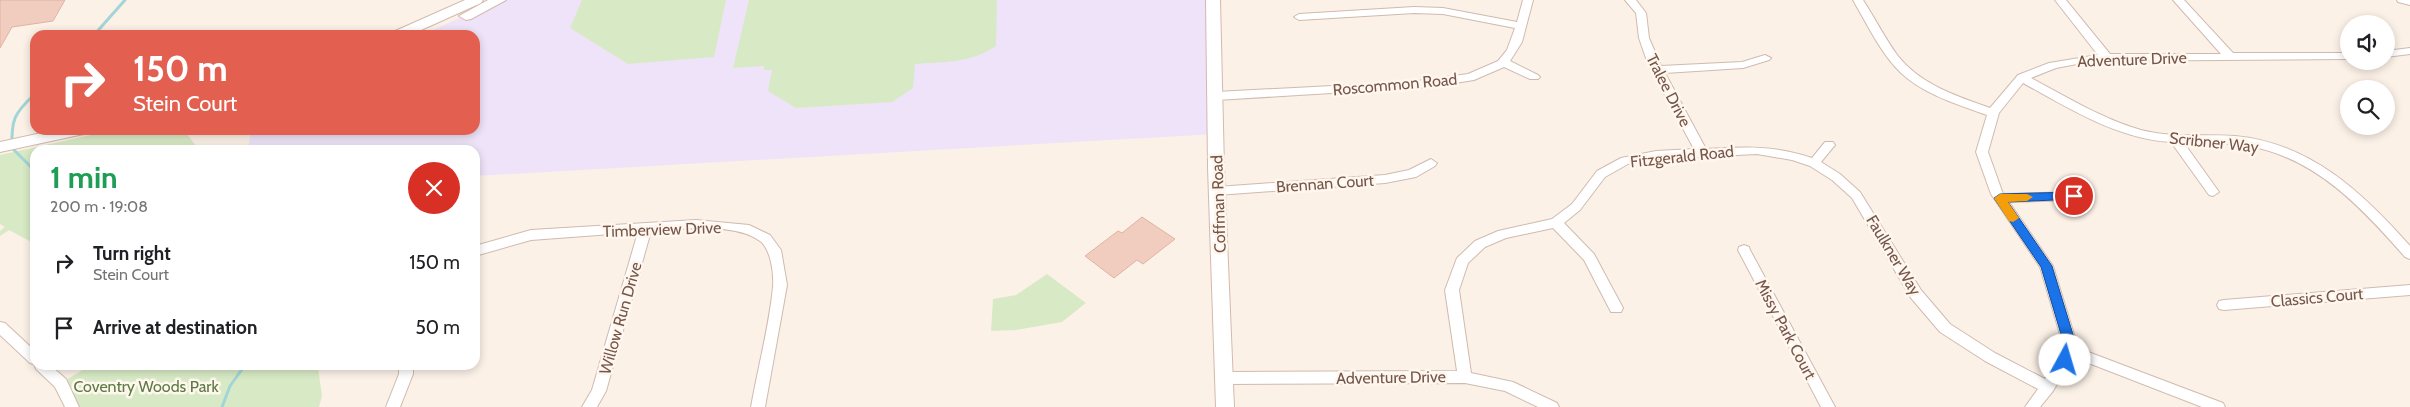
<!DOCTYPE html>
<meta charset="utf-8">
<style>
body{margin:0;font-family:Cabin,sans-serif;background:#f6f6f6;color:#202124;height:100vh;display:flex;flex-direction:column;font-size:19px;white-space:nowrap}
*{box-sizing:border-box;margin:0}
p{font-size:16px;color:#757577}
.icon{flex:none;width:28px;height:28px;fill:none;stroke:currentColor;stroke-width:2;stroke-linecap:round;stroke-linejoin:round}
.map{position:relative;flex:1;overflow:hidden}
.sheet{position:absolute;left:30px;top:145px;width:450px;height:225px;display:flex;flex-direction:column;background:#fff;border-radius:15px;box-shadow:0 2px 8px #0003}
.sheet>*{flex:none}
.banner{position:absolute;left:30px;top:30px;width:450px;height:105px;border-radius:15px;box-shadow:0 2px 8px #0003;background:#e35f4f;color:#fff;overflow:hidden}
.fabs{position:absolute;left:2340px;top:15px;display:grid;gap:10px}
.fabs a{display:grid;place-items:center;width:55px;height:55px;border-radius:50%;background:#fff;box-shadow:0 2px 8px #0003;font-size:25px}
.pin{position:absolute;display:grid;place-items:center;width:42px;height:42px;color:#fff;margin:-21px;border:2px solid #fff;border-radius:50%;box-shadow:0 1px 5px #0007}
.me{position:absolute;width:55px;margin:-28px;rotate:6deg;stroke-linejoin:round;filter:drop-shadow(0 0 4px #0008)}
.turn{display:flex;align-items:center;gap:18px;height:105px;padding:0 20px;font-size:22px}
.turn .icon{width:65px;height:65px;stroke-width:2.5}
.turn b{display:block;font-size:35px;line-height:42px}
.round{display:grid;place-items:center;flex:none;width:52px;height:52px;border-radius:26px;background:#f6f6f6}
.overview{display:flex;align-items:center;justify-content:space-between;height:85px;padding:0 20px}
h1{font-size:30px;font-weight:700;line-height:38px;color:#1e9e55}
ul{padding:0;list-style:none}
li{display:flex;align-items:center;gap:15px;height:65px;padding:0 20px}
li div{flex:1}
li b{display:block;font-size:19px}
li em{font-style:normal}
.map>svg:first-child{display:block}
.education{fill:#eee3f8}
.green{fill:#d8eac5}
.lines{fill:none;stroke-linecap:round;stroke-linejoin:round}
.stream{stroke:#a2d5d7;stroke-width:3}
.building{fill:#f1cdbf;stroke:#e3b29f}
.minor-casing{stroke:#d0baaf;stroke-width:2}
.secondary-casing{stroke:#d3b9ad;stroke-width:2}
.minor{fill:#fff;fill-rule:evenodd}
.secondary{fill:#fff;fill-rule:evenodd}
.route{fill:#1a73e8;stroke:#114b97}
.slow{fill:#f59e0b}
.labels{text-anchor:middle;stroke-width:5;stroke-linejoin:round;paint-order:stroke}
.street-label{font-size:16px;fill:#75564b;stroke:#fff6ed}
.park-label{font-size:16px;fill:#5a7b43;stroke:#fff6ed}
</style>
<div class="map">
<svg width="2410" height="407" viewBox="0 0 2410 407">
<rect width="100%" height="100%" fill="#fcf1e7"/>
<polygon class="education" points="499,0 1213,0 1216,134 475,176 475,150 248,150 251,130 475,130 475,35 422,35"/>
<g class="green">
<polygon points="582,0 726,0 714,57 628,64 570,28"/>
<path d="M749,0H997L996,46C971,63 944,62 915,64L913,88L892,102L796,108L768,91L772,70H764V66L733,68Z"/>
<polygon points="114,130 184,130 199,150 35,150 35,244 9,230 0,236 0,231 5,227 0,224 0,155"/>
<polygon points="1047,274 1086,303 1062,322 1016,330 991,331 993,299 1016,295"/>
<polygon points="91,365 315,365 318,367 322,396 319,407 72,407 61,383"/>
</g>
<g class="lines">
<g class="stream">
<polyline points="94,35 125,0"/>
<path d="M35,94C14,113 11,120 12,148L35,171"/>
<polyline points="222,407 230,386 245,365"/>
</g>
</g>
<g class="building">
<polygon points="0,0 65,0 53,21 12,27 0,48"/>
<polygon points="1142,217 1175,239 1143,264 1137,260 1114,278 1085,256 1118,231 1122,233"/>
</g>
<g class="lines">
<g class="minor-casing">
<g id="minor">
<polygon points="1523,0 1533,0 1522,42 1510,61 1538,75 1540,77 1538,79 1530,79 1504,67 1474,80 1430,87 1233,99 1216,100 1210,96 1216,92 1410,82 1468,74 1498,61 1507,50 1515,28 1443,14 1414,13 1299,20 1294,17 1299,14 1414,7 1443,8 1517,22"/>
<path d="M1625,0H1636L1646,13L1649,38L1661,66L1742,62L1765,55L1771,58L1769,60L1743,68L1665,73L1706,149C1744,147 1775,145 1812,158L1825,142H1833L1835,145L1821,162L1840,174L1860,192L1921,290L1950,324L1995,353L2045,379L2058,359L2062,341L2040,267L1991,194L1976,152L1987,115C1956,104 1923,94 1900,72C1880,52 1867,24 1853,0H1863C1875,18 1885,39 1898,56C1921,85 1957,96 1990,108L2018,75L2049,63L2098,55L2055,0H2066L2110,54H2221L2173,0H2184L2233,53H2349V59L2093,61L2056,68L2031,78C2067,97 2102,119 2141,130C2171,138 2204,134 2235,136C2310,143 2362,192 2410,246V259L2405,257C2362,208 2316,158 2249,146C2228,142 2205,143 2184,143L2219,192L2213,196L2209,195L2171,142C2117,139 2069,108 2023,83L1999,113L1988,152L2003,194L2074,192L2080,196L2074,200L2009,202L2053,266L2076,341L2075,347L2223,403L2225,407H2202L2073,357L2053,391L2040,407H2025L2038,389L1985,361L1940,332L1911,298L1852,198L1832,180L1810,166L1792,160L1757,154L1656,159L1628,164L1605,177L1580,210L1564,223L1594,254L1623,308L1621,312H1611L1584,260L1553,228L1506,238L1485,247L1468,263L1459,290L1471,373L1513,382L1557,403L1559,407H1538L1505,391L1465,383L1225,384L1220,382L1218,378L1220,374L1225,372L1457,371L1445,290L1457,258L1475,241L1498,231L1552,219L1572,204L1597,171L1621,158L1656,151L1694,149L1648,64L1639,38L1636,13Z"/>
<polygon points="2397,0 2410,0 2410,5 2398,2"/>
<polygon points="2410,48 2410,54 2386,57 2386,51"/>
<polygon points="1431,159 1437,163 1435,166 1416,177 1385,183 1217,195 1211,191 1217,187 1385,175 1409,170"/>
<path d="M696,220L749,225L770,235L781,250L787,285L765,407H751C758,367 769,327 773,287C774,274 771,249 760,241C734,222 682,229 651,231L606,391L597,407H582L592,390L638,232L531,240L475,256V246L531,230Z"/>
<polygon points="1744,245 1749,247 1750,250 1835,407 1821,407 1738,250 1739,247"/>
<polygon points="2410,285 2410,295 2224,310 2219,309 2217,305 2219,301 2224,300"/>
<polygon points="0,322 5,323 35,351 35,365 50,365 66,379 79,407 65,407 55,387 36,369 34,364 30,363 0,335"/>
<polygon points="399,365 413,365 413,374 400,407 386,407 399,374"/>
</g>
</g>
<g class="secondary-casing">
<g id="secondary">
<polygon points="465,0 483,0 481,3 410,35 391,35 393,32"/>
<polygon points="488,0 506,0 471,19 466,20 459,16"/>
<polygon points="1206,0 1220,0 1224,167 1234,407 1216,407 1208,167"/>
<polygon points="55,130 87,130 84,134 79,135 0,152 0,142"/>
</g>
</g>
<use href="#minor" class="minor"/>
<use href="#secondary" class="secondary"/>
</g>
<polygon class="route" points="2074,192 2080,196 2078,199 2008,202 2052,266 2075,341 2071,360 2065,365 2058,360 2063,341 2041,267 1994,198 2000,194"/>
<polygon class="slow" points="2000,194 2027,194 2033,197 2027,201 2008,202 2019,218 2013,222 2009,221 1994,198"/>
<g class="labels">
<g class="street-label">
<text transform="translate(2132 59) rotate(-2)" y="6">Adventure Drive</text>
<text transform="translate(1395 84) rotate(-5)" y="6">Roscommon Road</text>
<text transform="translate(1669 90) rotate(63)" y="6">Tralee Drive</text>
<text transform="translate(2214 142) rotate(6)" y="6">Scribner Way</text>
<text transform="translate(1682 156) rotate(-6)" y="6">Fitzgerald Road</text>
<text transform="translate(1325 183) rotate(-4)" y="6">Brennan Court</text>
<text transform="translate(1218 204) rotate(-92)" y="6">Coffman Road</text>
<text transform="translate(662 229) rotate(-2)" y="6">Timberview Drive</text>
<text transform="translate(1894 255) rotate(59)" y="6">Faulkner Way</text>
<text transform="translate(2317 297) rotate(-5)" y="6">Classics Court</text>
<text transform="translate(620 318) rotate(-74)" y="6">Willow Run Drive</text>
<text transform="translate(1786 329) rotate(62)" y="6">Missy Park Court</text>
<text transform="translate(1391 377) rotate(-1)" y="6">Adventure Drive</text>
</g>
<g class="park-label">
<text x="146" y="392">Coventry Woods Park</text>
</g>
</g>
</svg>
<div class="fabs">
<a><svg class="icon" aria-label="sound" viewBox="0 0 24 24"><path d="M4 9h4l5-4v14l-5-4H4zM17 9q2 3 0 6"/></svg></a>
<a><svg class="icon" aria-label="search" viewBox="0 0 24 24"><circle cx="10" cy="10" r="6"/><path d="M15 15l6 6"/></svg></a>
</div>
<div class="pin" style="left:2074px;top:196px;background:#d93025"><svg class="icon" aria-label="arrive" viewBox="0 0 24 24"><path d="M6 21V4h12l-3 4 3 4H6"/></svg></div>
<svg class="me" style="left:2065px;top:360px" viewBox="-20 -20 40 40"><circle r="19" fill="#fff"/><path d="M0-13L10 11 0 6-10 11z" fill="#1a73e8"/></svg>
<div class="banner">
<div class="turn"><svg class="icon" aria-label="right" viewBox="0 0 24 24"><path d="M7 20v-9h11M14 6l5 5-5 5"/></svg><div><b>150 m</b>Stein Court</div></div>
</div>
<section class="sheet">
<div class="overview"><div><h1>1 min</h1><p>200 m · 19:08</p></div><a class="round" style="background:#d93025;color:#fff"><svg class="icon" aria-label="close" viewBox="0 0 24 24"><path d="M6 6l12 12M18 6L6 18"/></svg></a></div>
<ul>
<li><svg class="icon" aria-label="right" viewBox="0 0 24 24"><path d="M7 20v-9h11M14 6l5 5-5 5"/></svg><div><b>Turn right</b><p>Stein Court</p></div><em>150 m</em></li>
<li><svg class="icon" aria-label="arrive" viewBox="0 0 24 24"><path d="M6 21V4h12l-3 4 3 4H6"/></svg><div><b>Arrive at destination</b></div><em>50 m</em></li>
</ul>
</section>
</div>
